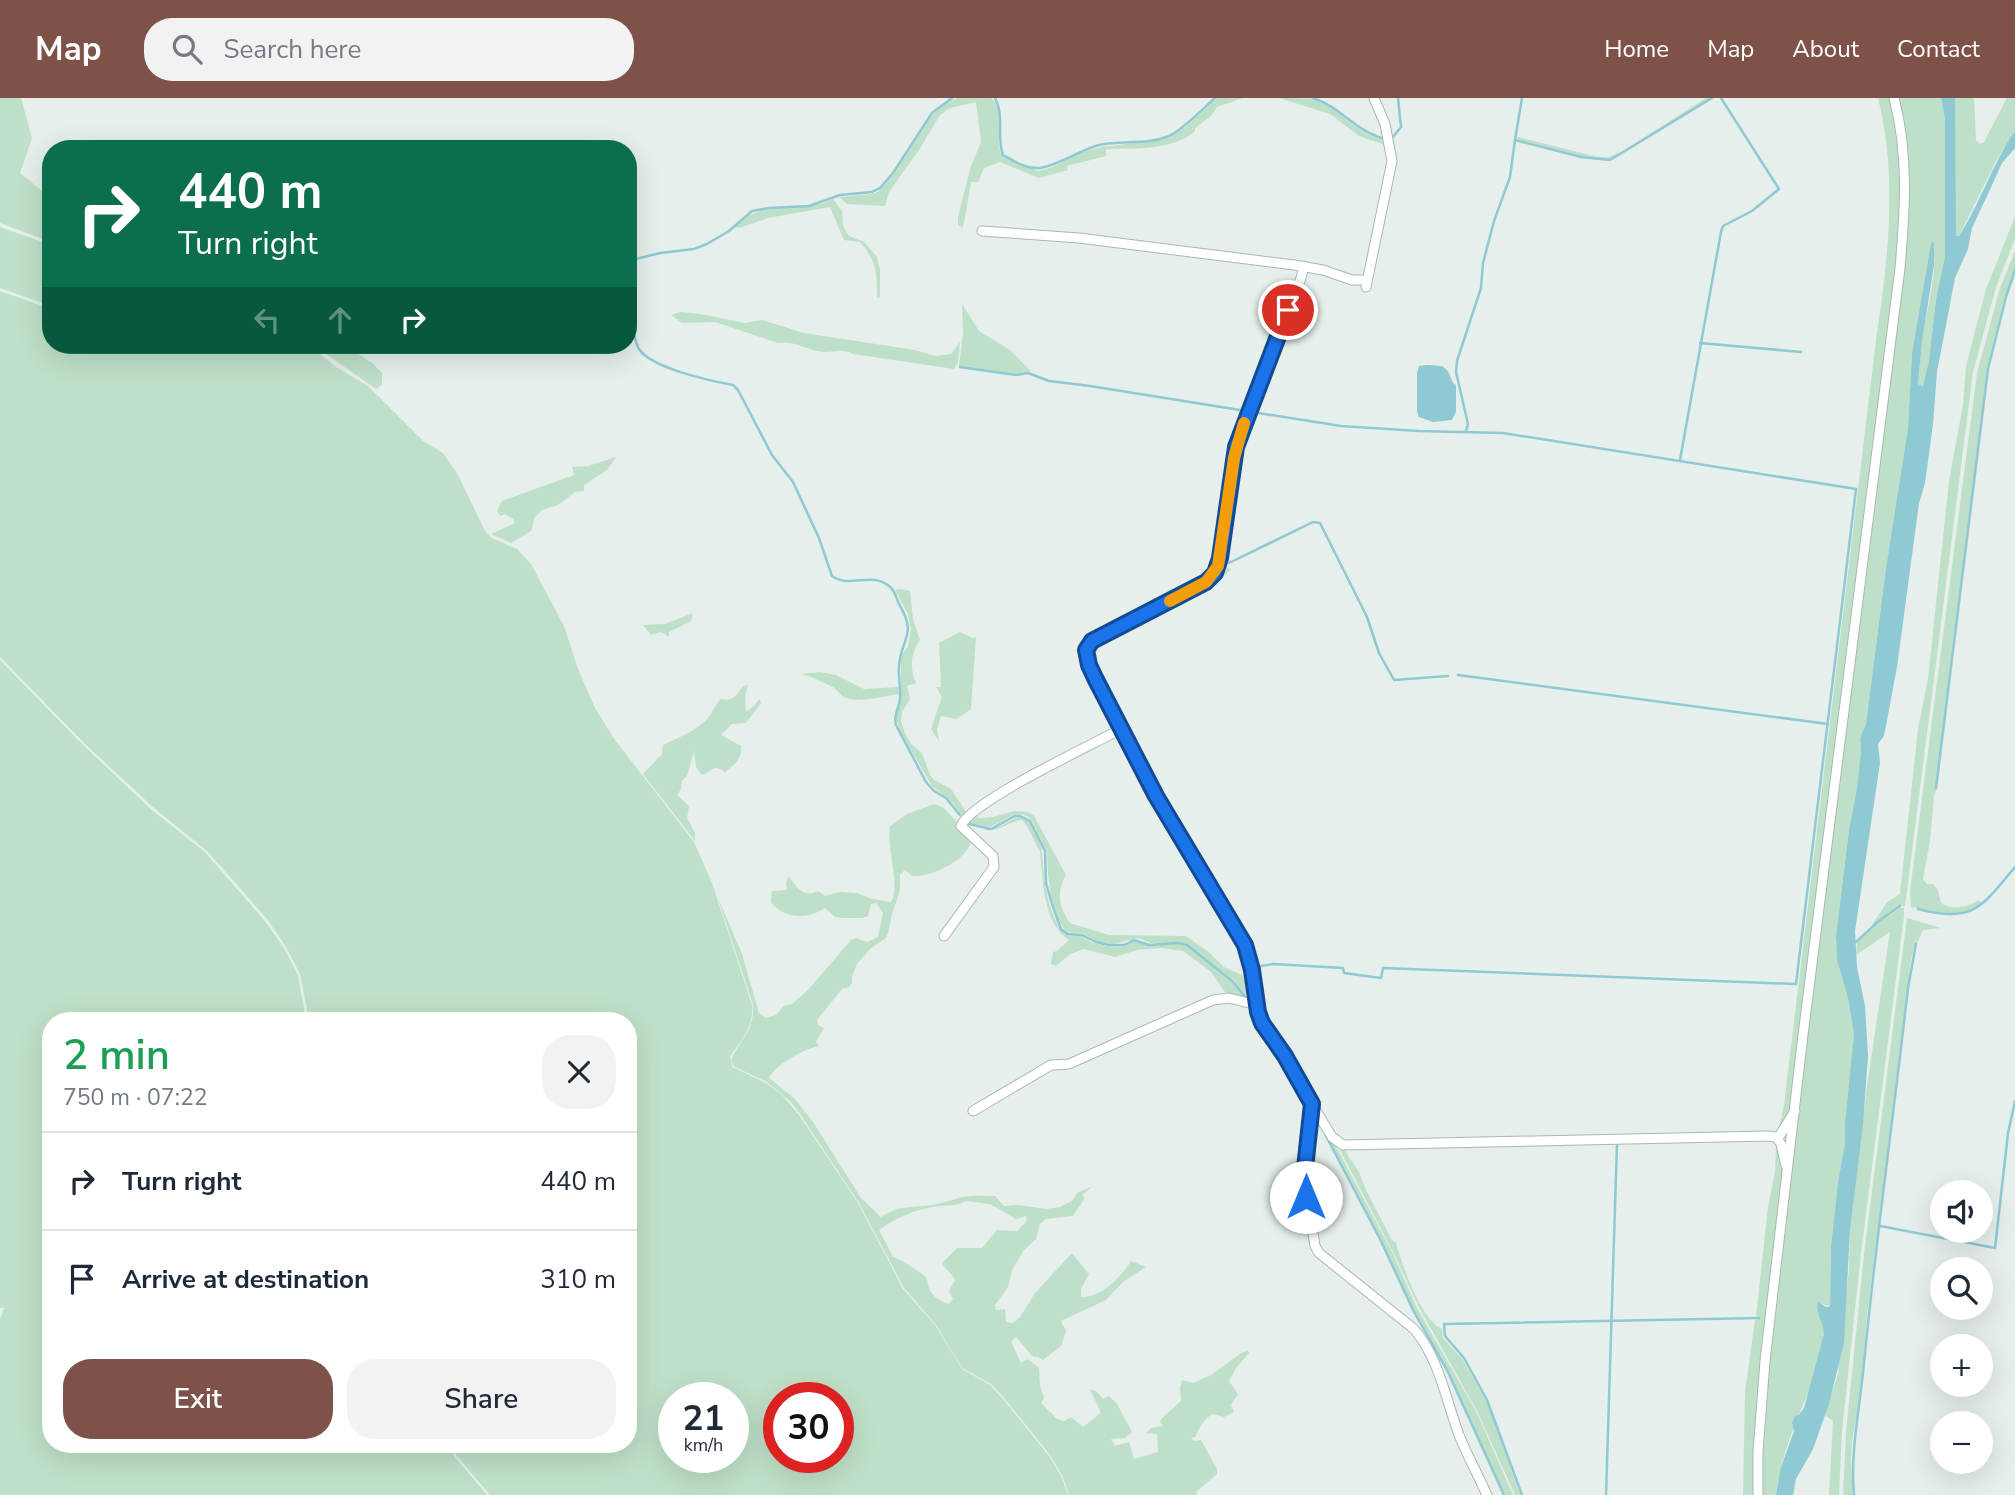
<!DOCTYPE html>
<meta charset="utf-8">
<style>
body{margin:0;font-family:"Nunito Sans",sans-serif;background:#f2f2f3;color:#1f2937;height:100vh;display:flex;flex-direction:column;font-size:26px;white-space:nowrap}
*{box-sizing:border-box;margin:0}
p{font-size:23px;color:#747a83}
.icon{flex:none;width:38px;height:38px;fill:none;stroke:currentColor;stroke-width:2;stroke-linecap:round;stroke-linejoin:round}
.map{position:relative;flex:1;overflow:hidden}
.details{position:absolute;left:42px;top:914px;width:595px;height:441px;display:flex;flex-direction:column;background:#fff;border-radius:28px;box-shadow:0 7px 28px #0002}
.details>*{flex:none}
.top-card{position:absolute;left:42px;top:42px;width:595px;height:214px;border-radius:28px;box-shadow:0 7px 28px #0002;background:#0b6e4f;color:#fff;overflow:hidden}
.tools{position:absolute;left:1930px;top:1082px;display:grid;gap:14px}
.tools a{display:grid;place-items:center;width:63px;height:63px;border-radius:50%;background:#fff;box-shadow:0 7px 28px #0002;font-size:35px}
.speed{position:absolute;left:658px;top:1284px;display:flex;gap:14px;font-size:35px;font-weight:700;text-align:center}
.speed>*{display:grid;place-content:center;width:91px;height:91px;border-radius:50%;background:#fff;box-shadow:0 7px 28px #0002;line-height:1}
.speed small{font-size:18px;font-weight:400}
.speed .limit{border:10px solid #d22;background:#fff;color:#111}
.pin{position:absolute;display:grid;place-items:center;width:60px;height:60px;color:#fff;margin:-30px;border:4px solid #fff;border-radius:50%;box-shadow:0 2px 7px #0007}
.me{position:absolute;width:77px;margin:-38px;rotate:0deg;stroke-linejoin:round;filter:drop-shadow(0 0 5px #0008)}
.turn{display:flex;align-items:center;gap:24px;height:147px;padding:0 21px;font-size:32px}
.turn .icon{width:91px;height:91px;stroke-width:2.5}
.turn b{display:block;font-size:49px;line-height:60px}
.lanes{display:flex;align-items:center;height:66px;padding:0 21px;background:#0003;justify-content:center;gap:35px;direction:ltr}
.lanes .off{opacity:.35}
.round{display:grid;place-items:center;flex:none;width:74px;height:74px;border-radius:28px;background:#f2f2f3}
.overview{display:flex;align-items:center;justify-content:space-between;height:119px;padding:0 21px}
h1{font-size:42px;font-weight:600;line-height:52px;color:#1e9e55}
.cta{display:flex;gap:14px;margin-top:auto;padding:14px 21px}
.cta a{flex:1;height:80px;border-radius:28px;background:#7f5249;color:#fff;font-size:28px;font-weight:600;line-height:80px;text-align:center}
.cta a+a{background:#f2f2f3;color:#1f2937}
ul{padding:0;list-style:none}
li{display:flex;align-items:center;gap:21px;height:98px;padding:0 21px;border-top:2px solid #e0e1e3}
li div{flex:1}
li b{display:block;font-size:26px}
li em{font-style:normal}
header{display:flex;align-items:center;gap:42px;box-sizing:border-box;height:98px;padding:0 35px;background:#7f5249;color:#fff}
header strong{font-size:33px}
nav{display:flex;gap:38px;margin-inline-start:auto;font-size:24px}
.search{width:490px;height:63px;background:#f2f2f3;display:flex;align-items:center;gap:18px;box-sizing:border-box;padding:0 24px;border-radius:28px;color:#747a83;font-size:26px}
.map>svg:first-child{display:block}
.green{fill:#bfe0c8;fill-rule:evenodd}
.water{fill:#8ec9d4}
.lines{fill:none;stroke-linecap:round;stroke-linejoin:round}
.stream{stroke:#8ec9d4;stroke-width:2.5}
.minor-casing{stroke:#a8b8b2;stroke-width:11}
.minor{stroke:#fff;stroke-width:9}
.route-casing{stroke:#114b97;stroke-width:18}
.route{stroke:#1a73e8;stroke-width:12}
.slow{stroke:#f59e0b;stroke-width:12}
</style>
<header>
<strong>Map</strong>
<div class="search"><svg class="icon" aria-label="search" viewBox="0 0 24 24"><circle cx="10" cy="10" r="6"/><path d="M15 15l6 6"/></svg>Search here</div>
<nav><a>Home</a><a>Map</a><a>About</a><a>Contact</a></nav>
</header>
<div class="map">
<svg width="2015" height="1397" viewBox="0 0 2015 1397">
<rect width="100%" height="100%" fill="#e6efeb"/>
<g class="green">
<polygon points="0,0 21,0 32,40 20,75 47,97 51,94 51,144 0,125"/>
<path d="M991,0C1008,16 993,38 1002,58L1038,73L1053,69L1077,56L1102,49L1167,41L1187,28L1217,0H1243L1217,9L1211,18L1195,30V33C1173,53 1134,50 1106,51V58L1067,68L1068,72L1039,80L1000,64L984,70L978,84H971L963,130L958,127V119L971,68L981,44L976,4L950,10L940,17L919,52L889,94L885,108L847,106L839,99L872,96L879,93L894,76L931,19L945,4L958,0Z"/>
<path d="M1279,0C1289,0 1302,0 1312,1C1343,11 1353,36 1388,43V48L1359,38L1330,16Z"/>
<polygon points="1706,0 1711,0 1610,61 1581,58 1517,41 1518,39 1598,59 1608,59 1623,53"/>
<path d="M1878,0H1890L1901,53V128L1791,1011L1779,1029L1784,1007L1876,242C1888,163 1898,79 1878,0Z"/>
<path d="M1897,0H1941L1945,21V158L1936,201L1929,263L1924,288L1918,286C1920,271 1920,257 1922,242C1925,219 1941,164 1931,145L1912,255L1908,330L1886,470L1866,626L1860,640L1861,652L1857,690L1849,732L1836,838L1837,862L1848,900L1854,936L1845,1045L1838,1084L1831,1148L1830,1209L1819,1205C1819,1215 1825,1229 1824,1236C1817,1292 1781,1341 1776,1397H1760L1763,1313L1806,937L1907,113Z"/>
<polygon points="1955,0 1974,0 1976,42 1980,46 1984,44 2007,0 2015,0 2015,33 1997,61 1959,138 1956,138 1954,121"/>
<path d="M833,101L842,113L843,128L849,138L864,144L877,159L880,172V199L877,200C877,174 877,164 860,144L844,142L830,109L768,120L739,130L734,129C761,99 801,118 833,101Z"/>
<polygon points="2015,119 2015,141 1996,189 1973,274 1905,808 1899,807 1870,830 1887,804 1900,796 1918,631 1928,581 1949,383 1963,307 1966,268 1986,191"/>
<polygon points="0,129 51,147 51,208 0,190"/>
<path d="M2015,153V170L2005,199L1987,271L1937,690L1934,698L1930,743L1923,781L1927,786H1933L1938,792L1941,805C1953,813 1968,809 1979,802L1982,805C1960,822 1936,813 1911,809L1910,793L1977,275L2000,190Z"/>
<path d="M0,193L51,211V247H309L336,269L368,288L423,343L443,355L458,377L485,433L492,440L517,451L531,466L564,528L578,571L595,610L615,642L694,744L712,785L752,907C754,928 742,942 730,958L732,969L766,985L782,997L799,1017L858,1105L903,1191L935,1227L962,1271L990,1287L1003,1301L1049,1358L1061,1378L1068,1397H490L447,1346H628V922H309L300,876L286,849L267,821L207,753L155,711L85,646L0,559ZM674,1300H733V1360H674ZM779,1300H838V1360H779Z"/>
<polygon points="962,206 979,233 1010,252 1031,273 1016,276 959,268 963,235"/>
<path d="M680,214L701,216L745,225L762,222L804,235L915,252L936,258L951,256L960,244L958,264L954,271L853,256C844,251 835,254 824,254C808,253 794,242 778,245L715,224L682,225L671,217Z"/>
<polygon points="313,247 362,247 358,256 372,265 382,275 382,287 376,291"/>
<polygon points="616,359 607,372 584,387 584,393 575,394 558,407 542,412 535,419 531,433 511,445 491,436 515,425 513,421 505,416 500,418 497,413 502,403 574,377 572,369 588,368"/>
<polygon points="1225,464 1228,470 1231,471 1212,490 1120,536 1092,547 1214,484 1219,477 1221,465"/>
<path d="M901,491L910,493L913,521L920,542C911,555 909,569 916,585L907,588L910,601L902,614L901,622L905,635L911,646L922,655L930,677L934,682L951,691L967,715L963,718L950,702L932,688L900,633L896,620L901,603V558L908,548L911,531L908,516L895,492Z"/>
<polygon points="693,515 691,523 669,534 669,539 661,534 651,537 643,527 665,526"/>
<polygon points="960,534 972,540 976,539 971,611 957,621 941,618 937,631 939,643 931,631 942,599 936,589 941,589 939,545"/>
<polygon points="0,562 83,647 153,713 205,754 265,823 284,850 298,877 306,922 51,922 51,1346 444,1346 487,1397 0,1397 0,1221 4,1210 0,1210"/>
<path d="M820,574L836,577L864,591L898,589L899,596C883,598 859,606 844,599C839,596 836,590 831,588C821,584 812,578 801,576Z"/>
<path d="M748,587L745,599L746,614L755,607L759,601L761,605L746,625L732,626L721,637L741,648C743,660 734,667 725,674C711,665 713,674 702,677L696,669L694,653L687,678L682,683L681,691L677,697L689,708L687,720L695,735V743L643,676L662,656L663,647C677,640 692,635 704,624C712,618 713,608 721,601C733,604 737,597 743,588Z"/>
<path d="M934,706L944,710L971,740C971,761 931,780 912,778L905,772L900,776V793L892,816L888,835L886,840L871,850L857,866L852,878V885L849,889L842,891L817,922L818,927L824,930L816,944L819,948C804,951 776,966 769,980L794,1000L813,1024L861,1100L881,1119C899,1108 904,1110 924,1108C936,1107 949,1103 962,1099C972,1097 985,1098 995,1098L1004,1108L1019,1107L1046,1111L1060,1109L1073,1102L1077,1095L1093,1088L1082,1097L1085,1100L1073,1118L1046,1121L1040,1126L1036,1141L1024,1152L1012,1172L1008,1189L995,1207L996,1212L1005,1211L1006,1224L1013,1225L1020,1219L1035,1195L1072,1155L1089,1176L1081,1191V1199C1101,1200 1121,1179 1131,1163L1146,1169L1124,1183L1106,1202L1061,1223L1066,1233L1061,1248L1043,1262L1038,1259H1033L1016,1239L1011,1244L1021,1265L1028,1261L1039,1270L1040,1287L1044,1300L1041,1305L1057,1321L1064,1323L1071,1319L1083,1329L1101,1315L1090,1291L1096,1293L1103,1301L1109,1298L1117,1306L1132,1334L1125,1340L1111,1341L1115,1348L1129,1344L1134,1361L1158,1354L1157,1336L1146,1335L1151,1330L1163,1328L1160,1324L1162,1320L1181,1303L1180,1290L1182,1282L1193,1285L1211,1277L1240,1256L1248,1252L1249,1255L1236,1270L1229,1283L1238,1296L1231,1307L1234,1314L1224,1319L1213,1316C1202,1322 1201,1328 1195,1339L1191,1340L1194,1343L1201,1342L1217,1371V1376L1196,1394L1197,1397H1069L1062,1377L1050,1357L1004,1300L991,1286L962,1270L936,1227L904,1190L859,1105L800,1016L792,1005L767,984L733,968L731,962C740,942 755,931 753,907L718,800L742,856L759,915L766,920L776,917L784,908L792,906L808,892L851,842L856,840L867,844L878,839L883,815L876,805L871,806L868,818L862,820H842L835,819L825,810C808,822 783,821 771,804L772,793L787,792L786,784L789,778C796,790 804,800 818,793L825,798L840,794L857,795L872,801L891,804C901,788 886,750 890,728L907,716ZM966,1103L990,1106L1016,1121L1026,1118L1027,1123L1017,1133L997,1132L982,1150H957L942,1165C946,1173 952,1175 955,1182L949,1193L953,1201L949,1206C939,1203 930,1197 928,1187C927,1185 928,1183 927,1181C925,1176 898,1160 893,1159L879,1132C895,1120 913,1113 932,1109C944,1107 954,1109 966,1103Z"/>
<path d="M1014,713L1028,714L1034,718L1066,777C1056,794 1059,809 1070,825L1109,837L1186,838L1210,855L1224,869L1242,877L1250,873L1254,901H1247L1233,882L1186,845H1151L1138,840L1113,846L1099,844L1082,835L1066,834L1060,824L1051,800L1048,776L1047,754L1031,721L1023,716L1014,717L990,729L969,725L966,721L971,718C986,723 999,717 1014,713Z"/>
<path d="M1018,719C1045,722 1042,767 1045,786C1048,804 1053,823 1065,837L1081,838L1093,845L1107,848L1121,849L1133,843L1150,848L1175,846L1186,847L1231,884L1244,900L1225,894L1211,874L1183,853L1162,850L1137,852L1115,859L1084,851L1070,856L1056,868L1051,866L1053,854L1057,853L1069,842C1043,825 1043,783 1040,754L1027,728L1022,722C1008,724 997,736 983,731L996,730Z"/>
<polygon points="1900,810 1904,810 1904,818 1861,1155 1842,1333 1839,1397 1829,1397 1833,1323 1825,1317 1838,1276 1849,1171 1850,1132 1867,988 1890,834 1856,857 1857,845 1880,824"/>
<polygon points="1907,820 1941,830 1923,832 1917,846 1915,846 1911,862 1867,1217 1861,1293 1852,1343 1851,1361 1853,1397 1843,1397 1846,1334 1864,1156"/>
<polygon points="1317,1020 1331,1039 1392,1154 1417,1210 1477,1315 1513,1397 1504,1397 1448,1273 1413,1211 1382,1143"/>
<polygon points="1776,1047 1781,1059 1785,1078 1754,1397 1743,1397 1745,1294 1755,1222 1759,1221 1759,1218 1756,1218 1768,1109 1775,1074"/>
<path d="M1339,1050H1343L1359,1074L1367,1094L1392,1142L1396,1145C1402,1167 1421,1222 1442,1231L1443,1240L1463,1262L1489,1308L1520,1397H1515L1478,1315L1419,1209L1393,1154Z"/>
</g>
<g class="water">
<path d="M1941,0H1955L1956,138H1959C1981,104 1992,66 2015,33V50L2002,65L1993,85L1972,130L1968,151L1955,180L1937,274L1933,326L1925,385L1919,405L1897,569L1884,638L1878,646L1880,665L1855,833L1857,869L1865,908L1868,958L1863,1027L1850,1132L1844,1245L1829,1306L1813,1351L1796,1381L1793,1397H1776L1780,1372L1794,1333L1792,1325L1795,1318L1799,1317L1804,1310L1824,1236C1824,1224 1815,1216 1818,1204L1826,1209H1830L1831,1148L1838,1084L1845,1045V1027L1854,936L1848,900L1837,862L1836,838L1849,732L1857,690L1861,652L1860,640L1866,626L1886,470L1908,330L1912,255L1931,145L1934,144V167L1922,243L1918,286L1923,288L1929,263L1936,201L1945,158V21Z"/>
<polygon points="1427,267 1442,268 1448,273 1453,285 1456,287 1456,314 1452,322 1433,324 1419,319 1417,313 1417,275 1419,268"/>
</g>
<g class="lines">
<g class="stream">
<path d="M995,0C1005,18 996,38 1003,57C1014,63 1026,71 1039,70C1055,69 1080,52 1099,47C1122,42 1148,47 1169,38C1184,31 1201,12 1215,0"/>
<path d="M1313,0C1341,9 1357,35 1386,41"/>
<polyline points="1393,39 1401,29 1398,0"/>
<polyline points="1515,42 1522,0"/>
<polyline points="628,163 660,155 694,151 707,146 729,133 752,113 769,110 809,108 840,97 872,94 880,90 893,75 932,15 952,0"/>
<path d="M628,213C635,225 632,240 639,251C651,270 711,283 733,287L738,292L772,357L793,384L819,440L832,478C851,491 870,473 889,488C895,492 896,500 899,506C918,538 901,539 899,568C898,579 901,590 900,601C899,611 893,617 896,627L926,684L934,693L946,700L960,717"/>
<polyline points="1700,245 1801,254"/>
<polyline points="960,269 1016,277 1028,275 1049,283 1090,288 1246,313"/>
<polyline points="1252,314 1341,328 1418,333 1503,335 1856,391 1796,886 1383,870 1381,880 1344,875 1343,870 1273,866 1254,869"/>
<polyline points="1466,333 1468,326 1456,274 1457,263 1481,190 1483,165 1494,123 1510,79 1515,42 1581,59 1610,62 1712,0"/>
<polyline points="1680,362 1721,134 1723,128 1752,113 1779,91 1721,0"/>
<polyline points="1229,465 1313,424 1320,425 1367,519 1379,555 1394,582 1448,578"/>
<polyline points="1458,577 1828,626"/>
<polyline points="1936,690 1988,271 2006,199 2015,172"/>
<polyline points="969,726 991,731 1015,718 1020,718 1030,723 1045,753 1046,785 1052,806 1061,831 1067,836 1082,837 1096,844 1109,847 1124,847 1134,842 1149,847 1178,845 1187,847 1232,883 1245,899"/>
<path d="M1918,811C1974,826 1982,808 2015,769"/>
<polyline points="1856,844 1879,823 1900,808"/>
<polyline points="1252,911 1262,936 1277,953"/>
<polyline points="1325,1036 1381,1143 1413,1212 1448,1274 1504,1397"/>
<polyline points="1880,1128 1995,1150 2008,1035 2015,1003"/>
<polyline points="1522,1397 1487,1302 1464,1260 1445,1238 1444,1226 1759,1220"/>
<polyline points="1606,1397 1617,1045"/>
<path d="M1854,1397C1850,1352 1860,1310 1864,1265C1876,1140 1894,1015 1908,890L1916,846"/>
</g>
<g class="minor-casing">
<g id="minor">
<polyline points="982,133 1079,140 1294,167 1323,172 1352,182 1367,182"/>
<path d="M1304,168L1301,180L1240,335L1234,360L1220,460L1215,475L1206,484L1092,543L1086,552V559L1101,594L1156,698L1245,847L1252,872L1258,913L1262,925L1285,958L1312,1006L1304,1079L1315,1148L1319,1155L1414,1231C1439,1260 1446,1302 1459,1337C1467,1357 1478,1377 1487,1397"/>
<polyline points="1366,189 1392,63 1385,26 1374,0"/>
<path d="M944,838L994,769L993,758L961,728C971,703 1092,647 1121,631"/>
<polyline points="1312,1006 1332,1039 1343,1047 1768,1038 1776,1039 1781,1046 1786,1068"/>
<polyline points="973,1013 1051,967 1069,966 1213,902 1229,900 1257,907"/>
<polyline points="1776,1039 1780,1037 1795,1013"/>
<path d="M1758,1397V1354L1765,1263L1803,937L1900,170C1905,113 1909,57 1894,0"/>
</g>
</g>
<use href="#minor" class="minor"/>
</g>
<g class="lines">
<g class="route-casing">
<polyline id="route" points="1288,212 1236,349 1220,460 1215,475 1206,484 1092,543 1086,552 1089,567 1095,580 1156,698 1245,847 1252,872 1258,914 1262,925 1285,958 1312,1006 1304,1079 1306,1099"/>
</g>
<use href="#route" class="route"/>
<polyline class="slow" points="1170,503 1206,484 1218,468 1234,360 1244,325"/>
</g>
</svg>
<div class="tools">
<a><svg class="icon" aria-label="sound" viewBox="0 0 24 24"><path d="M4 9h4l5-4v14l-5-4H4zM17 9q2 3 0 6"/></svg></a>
<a><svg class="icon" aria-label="search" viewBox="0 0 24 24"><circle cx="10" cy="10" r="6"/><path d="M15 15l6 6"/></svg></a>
<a>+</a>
<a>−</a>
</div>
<div class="speed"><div>21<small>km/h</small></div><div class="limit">30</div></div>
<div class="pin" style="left:1288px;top:212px;background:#d93025"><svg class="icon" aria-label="arrive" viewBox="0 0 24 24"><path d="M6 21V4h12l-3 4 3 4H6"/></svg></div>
<svg class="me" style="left:1306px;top:1099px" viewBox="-20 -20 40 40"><circle r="19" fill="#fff"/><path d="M0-13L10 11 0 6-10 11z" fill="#1a73e8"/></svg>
<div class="top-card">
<div class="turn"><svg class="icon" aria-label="right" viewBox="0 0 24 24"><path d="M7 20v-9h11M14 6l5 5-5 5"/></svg><div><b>440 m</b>Turn right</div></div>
<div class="lanes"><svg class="icon off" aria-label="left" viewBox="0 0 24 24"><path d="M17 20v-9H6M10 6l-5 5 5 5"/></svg><svg class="icon off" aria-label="ahead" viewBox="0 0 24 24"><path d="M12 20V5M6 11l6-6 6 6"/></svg><svg class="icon" aria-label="right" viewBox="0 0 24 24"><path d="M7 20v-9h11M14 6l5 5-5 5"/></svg></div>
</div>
<section class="details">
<div class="overview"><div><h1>2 min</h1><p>750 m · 07:22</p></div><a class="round"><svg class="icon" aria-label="close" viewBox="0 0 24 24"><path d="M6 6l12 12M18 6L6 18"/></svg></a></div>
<ul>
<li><svg class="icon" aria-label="right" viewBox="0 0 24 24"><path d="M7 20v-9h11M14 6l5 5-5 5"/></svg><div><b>Turn right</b></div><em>440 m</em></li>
<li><svg class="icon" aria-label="arrive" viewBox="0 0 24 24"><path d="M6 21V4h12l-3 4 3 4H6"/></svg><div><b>Arrive at destination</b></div><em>310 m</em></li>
</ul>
<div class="cta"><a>Exit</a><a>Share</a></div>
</section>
</div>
